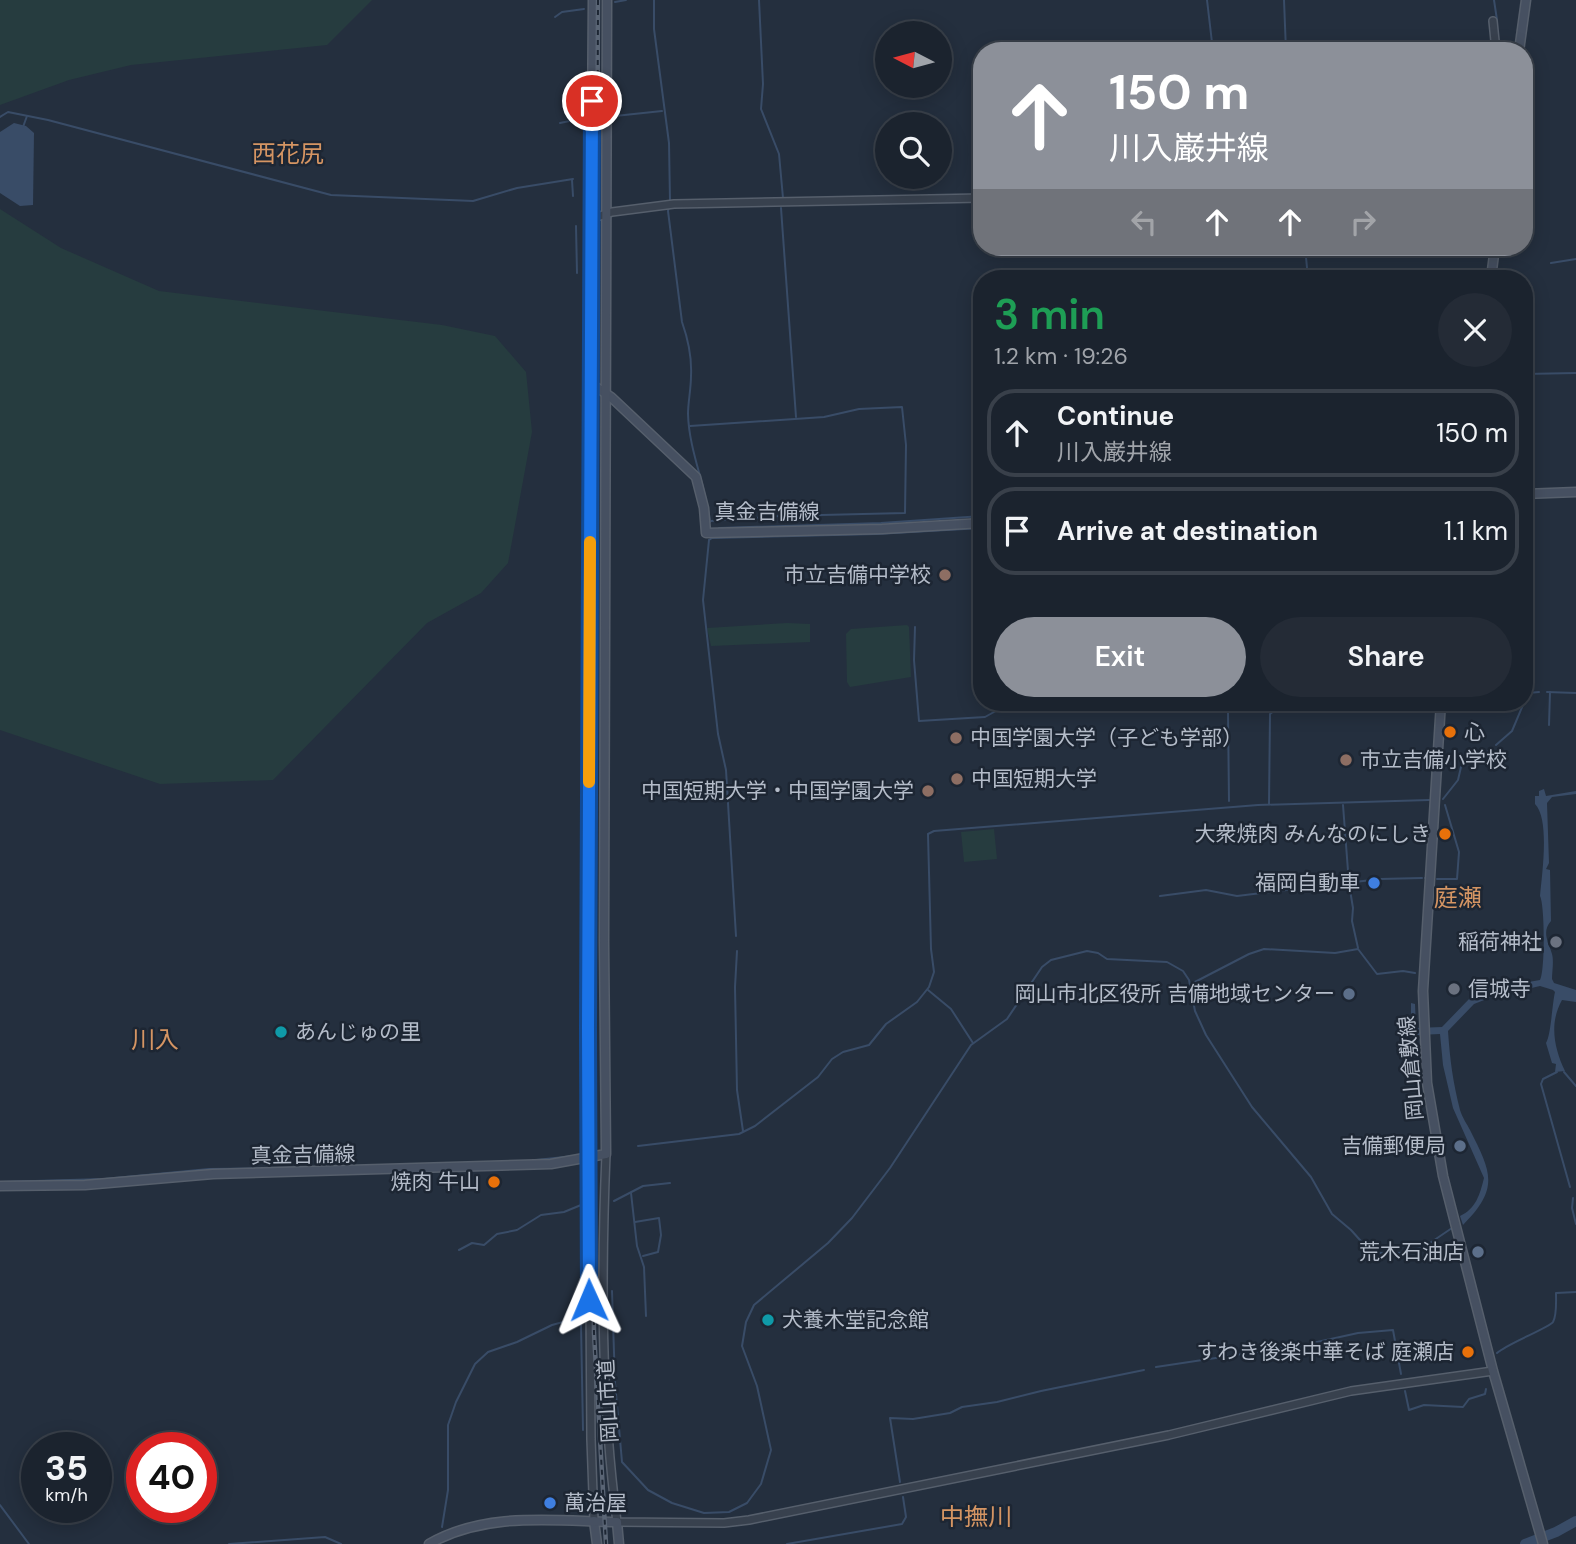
<!DOCTYPE html>
<meta charset="utf-8">
<style>
body{margin:0;font-family:"DM Sans","Noto Sans JP",sans-serif;background:#242b36;color:#f1f3f6;height:100vh;display:flex;flex-direction:column;font-size:26px;white-space:nowrap}
*{box-sizing:border-box;margin:0}
p{font-size:23px;color:#a0a4aa}
.icon{flex:none;width:38px;height:38px;fill:none;stroke:currentColor;stroke-width:2;stroke-linecap:round;stroke-linejoin:round}
.map{position:relative;flex:1;overflow:hidden}
.sheet{position:absolute;left:973px;top:270px;width:560px;height:441px;display:flex;flex-direction:column;background:#1b232e;border-radius:28px;box-shadow:0 4px 18px #0003,0 0 0 2px #39404a}
.sheet>*{flex:none}
.banner{position:absolute;left:973px;top:42px;width:560px;height:214px;border-radius:28px;box-shadow:0 4px 18px #0003,0 0 0 2px #39404a;background:#8c9099;color:#fff;overflow:hidden}
.needle{width:46px;rotate:276deg}
.controls{position:absolute;left:875px;top:21px;display:grid;gap:14px}
.controls a{display:grid;place-items:center;width:77px;height:77px;border-radius:50%;background:#1b232e;box-shadow:0 4px 18px #0003,0 0 0 2px #39404a;font-size:35px}
.speed{position:absolute;left:21px;top:1432px;display:flex;gap:14px;font-size:35px;font-weight:700;text-align:center}
.speed>*{display:grid;place-content:center;width:91px;height:91px;border-radius:50%;background:#1b232e;box-shadow:0 4px 18px #0003,0 0 0 2px #39404a;line-height:1}
.speed small{font-size:18px;font-weight:400}
.speed .limit{border:10px solid #d22;background:#fff;color:#111}
.pin{position:absolute;display:grid;place-items:center;width:60px;height:60px;color:#fff;margin:-30px;border:4px solid #fff;border-radius:50%;box-shadow:0 2px 7px #0007}
.me{position:absolute;width:77px;margin:-38px;rotate:359deg;stroke-linejoin:round;filter:drop-shadow(0 0 5px #0008)}
.turn{display:flex;align-items:center;gap:24px;height:147px;padding:0 21px;font-size:32px}
.turn .icon{width:91px;height:91px;stroke-width:2.5}
.turn b{display:block;font-size:49px;line-height:60px}
.lanes{display:flex;align-items:center;height:66px;padding:0 21px;background:#0003;justify-content:center;gap:35px;direction:ltr}
.lanes .off{opacity:.35}
.round{display:grid;place-items:center;flex:none;width:74px;height:74px;border-radius:37px;background:#242b36}
.headline{display:flex;align-items:center;justify-content:space-between;height:119px;padding:0 21px}
h1{font-size:42px;font-weight:600;line-height:52px;color:#1e9e55}
.button{display:flex;gap:14px;margin-top:auto;padding:14px 21px}
.button a{flex:1;height:80px;border-radius:42px;background:#8c9099;color:#fff;font-size:28px;font-weight:600;line-height:80px;text-align:center}
.button a+a{background:#242b36;color:#f1f3f6}
ul{padding:0;list-style:none}
li{display:flex;align-items:center;gap:21px;height:88px;margin:0 14px 10px;padding:0 7px;border:4px solid #39404a;border-radius:28px}
li div{flex:1}
li b{display:block;font-size:26px}
li em{font-style:normal}
.map>svg:first-child{display:block}
.green{fill:#263c3f}
.water{fill:#394c67}
.lines{fill:none;stroke-linecap:round;stroke-linejoin:round}
.stream{stroke:#394c67;stroke-width:2}
.river{stroke:#394c67;stroke-width:10}
.tertiary-casing{stroke:#565f6c;stroke-width:10}
.secondary-casing{stroke:#565f6c;stroke-width:11}
.tertiary{stroke:#38414e;stroke-width:7}
.secondary{stroke:#465061;stroke-width:8}
.rail-casing{stroke:#5a6575;stroke-width:4.5}
.rail{stroke:#1d2633;stroke-width:2;stroke-dasharray:5;stroke-linecap:butt}
.route-casing{stroke:#114b97;stroke-width:18}
.route{stroke:#1a73e8;stroke-width:12}
.slow{stroke:#f59e0b;stroke-width:12}
.education-dot{fill:#8d6e63;stroke:#1d2633;stroke-width:2.5}
.food-dot{fill:#e8710a;stroke:#1d2633;stroke-width:2.5}
.shop-dot{fill:#3f7fe0;stroke:#1d2633;stroke-width:2.5}
.worship-dot{fill:#6b7280;stroke:#1d2633;stroke-width:2.5}
.service-dot{fill:#5c6f8a;stroke:#1d2633;stroke-width:2.5}
.culture-dot{fill:#0f9aa8;stroke:#1d2633;stroke-width:2.5}
.labels{text-anchor:middle;stroke-width:5;stroke-linejoin:round;paint-order:stroke}
.street-label{font-size:21px;fill:#b4bcc9;stroke:#1d2633}
.poi-label{font-size:21px;fill:#b4bcc9;stroke:#1d2633;text-anchor:end}
.quarter-label{font-size:24px;fill:#d59563;stroke:#1d2633}
</style>
<div class="map">
<svg width="1576" height="1544" viewBox="0 0 1576 1544">
<rect width="100%" height="100%" fill="#242f3e"/>
<g class="green">
<polygon points="0,0 372,0 327,45 131,65 69,80 0,105"/>
<polygon points="0,209 61,248 159,291 442,325 495,336 526,372 532,432 508,563 481,593 427,623 273,780 160,784 0,730"/>
<polygon points="787,623 810,624 810,642 711,646 707,628"/>
<polygon points="907,625 909,627 911,677 850,687 847,682 846,634 851,629"/>
<polygon points="994,829 997,859 964,862 961,832"/>
</g>
<g class="water">
<polygon points="14,123 26,126 34,133 33,205 20,206 0,193 0,132"/>
<path d="M1544,789L1546,796L1576,791V794L1552,797L1547,803L1549,863L1546,869L1550,870L1551,921C1541,932 1549,943 1552,954C1554,961 1552,972 1552,979L1554,983L1576,990V1002L1562,1000C1549,1023 1554,1048 1565,1071L1555,1072L1556,1064L1552,1063L1546,1043C1551,1035 1552,1005 1555,992L1553,990L1540,986L1492,997L1474,1004L1448,1031C1450,1061 1453,1082 1460,1110C1462,1117 1467,1124 1470,1130C1491,1172 1500,1188 1463,1225L1460,1216C1476,1209 1480,1194 1484,1178L1453,1108L1443,1065L1440,1034L1418,1035L1411,1033V1003L1415,1004L1416,1028L1442,1027L1470,998L1494,991L1517,988L1523,983L1540,980C1545,971 1545,906 1540,896C1542,874 1550,819 1535,804V796H1539V791Z"/>
</g>
<g class="lines">
<g class="stream">
<polyline points="654,0 654,29 669,143 670,201"/>
<polyline points="759,0 763,84 761,109 779,154 783,198"/>
<polyline points="1207,0 1213,51"/>
<polyline points="1284,0 1286,51"/>
<polyline points="1494,0 1497,20"/>
<polyline points="615,2 626,0"/>
<polyline points="555,17 562,12 584,9"/>
<polyline points="615,116 662,111"/>
<polyline points="0,117 8,112 48,120 331,195 473,201 517,188 573,179"/>
<polyline points="560,123 584,118"/>
<polyline points="23,127 27,116"/>
<polyline points="572,180 573,196"/>
<path d="M669,206L668,211L682,322C688,339 692,357 691,376C691,389 688,402 688,414C689,451 706,486 710,522"/>
<polyline points="781,208 796,417"/>
<polyline points="576,226 577,273"/>
<polyline points="1305,247 1308,278"/>
<polyline points="1551,263 1576,259"/>
<polyline points="1524,374 1576,373"/>
<polyline points="690,426 824,417 859,409 902,407 906,445 905,513 780,516 711,521"/>
<polyline points="719,528 881,523 982,516"/>
<polyline points="709,540 703,600 718,734 726,770 736,936"/>
<polyline points="709,540 712,538 876,534 982,528"/>
<polyline points="915,627 914,660 919,721 985,717 1012,702"/>
<polyline points="1547,692 1576,693"/>
<polyline points="1228,713 1229,801"/>
<polyline points="1549,725 1550,692"/>
<polyline points="1496,745 1512,731 1528,693 1539,692"/>
<polyline points="1443,799 1458,780 1461,767 1490,750"/>
<polyline points="1269,804 1270,714 1274,711 1334,707 1335,702"/>
<polyline points="1343,805 1349,884 1353,908 1352,921 1358,948"/>
<polyline points="1425,878 1426,878"/>
<polyline points="1437,879 1457,879 1459,852 1445,805"/>
<polyline points="1160,896 1206,890 1237,896 1380,879 1422,878"/>
<polyline points="737,951 735,987 737,1090 743,1131"/>
<polyline points="1191,984 1249,954 1264,949 1335,953 1358,949 1377,974 1403,971 1415,973"/>
<polyline points="928,990 951,1009 973,1043"/>
<polyline points="1557,1072 1543,1079 1541,1084 1570,1187"/>
<polyline points="1564,1072 1576,1086"/>
<polyline points="638,1146 739,1134 755,1126 818,1077 832,1059 843,1052 869,1045 886,1024 917,1002 929,987 934,972 931,949 928,834 934,831 1258,805 1429,800"/>
<polyline points="536,1160 574,1156"/>
<polyline points="438,1163 460,1163"/>
<polyline points="0,1182 104,1179 209,1169 292,1168"/>
<polyline points="631,1193 637,1246 644,1267 646,1316"/>
<polyline points="1573,1198 1572,1208 1576,1224"/>
<polyline points="614,1201 643,1186 670,1183"/>
<polyline points="635,1222 659,1218 661,1235 658,1252 643,1256"/>
<polyline points="459,1250 472,1243 484,1245 497,1234 517,1230 541,1215 564,1212 581,1205"/>
<polyline points="612,1291 615,1383 622,1462 648,1490 672,1503 704,1513 729,1512 747,1503 761,1484 771,1450 757,1386 742,1346 746,1322 754,1305 828,1243 852,1218 890,1168 971,1045 1007,1019 1042,967 1051,960 1087,951 1098,953 1107,959 1167,962 1183,971 1189,980 1195,1011 1206,1035 1252,1107 1311,1177 1332,1214 1351,1230 1369,1250 1377,1253 1402,1253 1424,1247 1452,1228"/>
<path d="M1497,1353C1508,1343 1549,1328 1553,1322C1557,1315 1556,1301 1556,1293L1576,1292"/>
<polyline points="1156,1367 1308,1344 1358,1333 1393,1330 1401,1374"/>
<polyline points="1405,1391 1409,1410 1424,1405 1463,1407 1469,1399 1485,1394 1486,1389"/>
<polyline points="900,1482 890,1418 913,1419 950,1413 962,1407 997,1402 1041,1391 1144,1370"/>
<polyline points="0,1505 29,1544"/>
<polyline points="442,1527 448,1490 448,1425 456,1402 475,1364 488,1352 517,1342 552,1325 563,1322 581,1325 583,1430"/>
<polyline points="229,1544 325,1537 341,1544"/>
<polyline points="787,1544 902,1524 906,1517 903,1497"/>
</g>
<polyline class="river" points="1525,1544 1556,1532 1576,1521"/>
<g class="tertiary-casing">
<g id="tertiary">
<polyline points="1493,21 1496,51"/>
<polyline points="591,219 612,212 674,204 982,198"/>
<path d="M606,1154C601,1276 601,1401 617,1522L724,1523L749,1520L1169,1435L1351,1391L1493,1371"/>
<polyline points="589,1159 591,1439 594,1521"/>
</g>
</g>
<g class="secondary-casing">
<g id="secondary">
<polyline points="1519,51 1526,0"/>
<polyline points="1491,278 1495,247"/>
<polyline points="590,383 611,397 696,477 704,508 706,533 882,529 982,523"/>
<polyline points="1524,494 1576,492"/>
<polyline points="1441,702 1423,991 1427,1083 1443,1176 1493,1371 1543,1544"/>
<polyline points="589,1159 590,383 593,0"/>
<polyline points="0,1186 85,1185 213,1174 551,1164 606,1154 604,942 607,0"/>
<polyline points="594,1521 597,1544"/>
<path d="M429,1544C486,1511 554,1521 617,1522L619,1544"/>
</g>
</g>
<use href="#tertiary" class="tertiary"/>
<use href="#secondary" class="secondary"/>
<g class="rail-casing">
<polyline id="rail" points="598,0 593,1252 594,1333 606,1544"/>
</g>
<use href="#rail" class="rail"/>
</g>
<g class="lines">
<g class="route-casing">
<polyline id="route" points="589,1300 588,1028 592,101"/>
</g>
<use href="#route" class="route"/>
<polyline class="slow" points="589,782 590,542"/>
</g>
<g class="education-dot">
<circle cx="945" cy="575" r="7"/>
<circle cx="956" cy="738" r="7"/>
<circle cx="1346" cy="760" r="7"/>
<circle cx="957" cy="779" r="7"/>
<circle cx="928" cy="791" r="7"/>
</g>
<g class="food-dot">
<circle cx="1450" cy="732" r="7"/>
<circle cx="1445" cy="834" r="7"/>
<circle cx="494" cy="1182" r="7"/>
<circle cx="1468" cy="1352" r="7"/>
</g>
<g class="shop-dot">
<circle cx="1374" cy="883" r="7"/>
<circle cx="550" cy="1503" r="7"/>
</g>
<g class="worship-dot">
<circle cx="1556" cy="942" r="7"/>
<circle cx="1454" cy="989" r="7"/>
</g>
<g class="service-dot">
<circle cx="1349" cy="994" r="7"/>
<circle cx="1460" cy="1146" r="7"/>
<circle cx="1478" cy="1252" r="7"/>
</g>
<g class="culture-dot">
<circle cx="281" cy="1032" r="7"/>
<circle cx="768" cy="1320" r="7"/>
</g>
<g class="labels">
<g class="street-label">
<text x="767" y="519">真金吉備線</text>
<text transform="translate(1411 1068) rotate(-95)" y="7">岡山倉敷線</text>
<text transform="translate(303 1155) rotate(-1)" y="7">真金吉備線</text>
<text transform="translate(608 1401) rotate(-93)" y="7">岡山市道</text>
</g>
<g class="poi-label">
<text x="931" y="582">市立吉備中学校</text>
<text x="1464" y="739" text-anchor="start">心</text>
<text x="970" y="745" text-anchor="start">中国学園大学（子ども学部）</text>
<text x="1360" y="767" text-anchor="start">市立吉備小学校</text>
<text x="971" y="786" text-anchor="start">中国短期大学</text>
<text x="914" y="798">中国短期大学・中国学園大学</text>
<text x="1431" y="841">大衆焼肉 みんなのにしき</text>
<text x="1360" y="890">福岡自動車</text>
<text x="1542" y="949">稲荷神社</text>
<text x="1468" y="996" text-anchor="start">信城寺</text>
<text x="1335" y="1001">岡山市北区役所 吉備地域センター</text>
<text x="295" y="1039" text-anchor="start">あんじゅの里</text>
<text x="1446" y="1153">吉備郵便局</text>
<text x="480" y="1189">焼肉 牛山</text>
<text x="1464" y="1259">荒木石油店</text>
<text x="782" y="1327" text-anchor="start">犬養木堂記念館</text>
<text x="1454" y="1359">すわき後楽中華そば 庭瀬店</text>
<text x="564" y="1510" text-anchor="start">萬治屋</text>
</g>
<g class="quarter-label">
<text x="288" y="162">西花尻</text>
<text x="1458" y="906">庭瀬</text>
<text x="155" y="1048">川入</text>
<text x="976" y="1525">中撫川</text>
</g>
</g>
</svg>
<div class="controls">
<a><svg class="needle" viewBox="-14 -14 28 28"><path d="M0-13l5 13h-10z" fill="#e53935"/><path d="M0 13l5-13h-10z" fill="#a0a4aa"/></svg></a>
<a><svg class="icon" aria-label="search" viewBox="0 0 24 24"><circle cx="10" cy="10" r="6"/><path d="M15 15l6 6"/></svg></a>
</div>
<div class="speed"><div>35<small>km/h</small></div><div class="limit">40</div></div>
<div class="pin" style="left:592px;top:101px;background:#d93025"><svg class="icon" aria-label="arrive" viewBox="0 0 24 24"><path d="M6 21V4h12l-3 4 3 4H6"/></svg></div>
<svg class="me" style="left:589px;top:1300px" viewBox="-20 -20 40 40"><path d="M0-17L14 15 0 8-14 15z" fill="#1a73e8" stroke="#fff" stroke-width="4"/></svg>
<div class="banner">
<div class="turn"><svg class="icon" aria-label="ahead" viewBox="0 0 24 24"><path d="M12 20V5M6 11l6-6 6 6"/></svg><div><b>150 m</b>川入巌井線</div></div>
<div class="lanes"><svg class="icon off" aria-label="left" viewBox="0 0 24 24"><path d="M17 20v-9H6M10 6l-5 5 5 5"/></svg><svg class="icon" aria-label="ahead" viewBox="0 0 24 24"><path d="M12 20V5M6 11l6-6 6 6"/></svg><svg class="icon" aria-label="ahead" viewBox="0 0 24 24"><path d="M12 20V5M6 11l6-6 6 6"/></svg><svg class="icon off" aria-label="right" viewBox="0 0 24 24"><path d="M7 20v-9h11M14 6l5 5-5 5"/></svg></div>
</div>
<section class="sheet">
<div class="headline"><div><h1>3 min</h1><p>1.2 km · 19:26</p></div><a class="round"><svg class="icon" aria-label="close" viewBox="0 0 24 24"><path d="M6 6l12 12M18 6L6 18"/></svg></a></div>
<ul>
<li><svg class="icon" aria-label="ahead" viewBox="0 0 24 24"><path d="M12 20V5M6 11l6-6 6 6"/></svg><div><b>Continue</b><p>川入巌井線</p></div><em>150 m</em></li>
<li><svg class="icon" aria-label="arrive" viewBox="0 0 24 24"><path d="M6 21V4h12l-3 4 3 4H6"/></svg><div><b>Arrive at destination</b></div><em>1.1 km</em></li>
</ul>
<div class="button"><a>Exit</a><a>Share</a></div>
</section>
</div>
